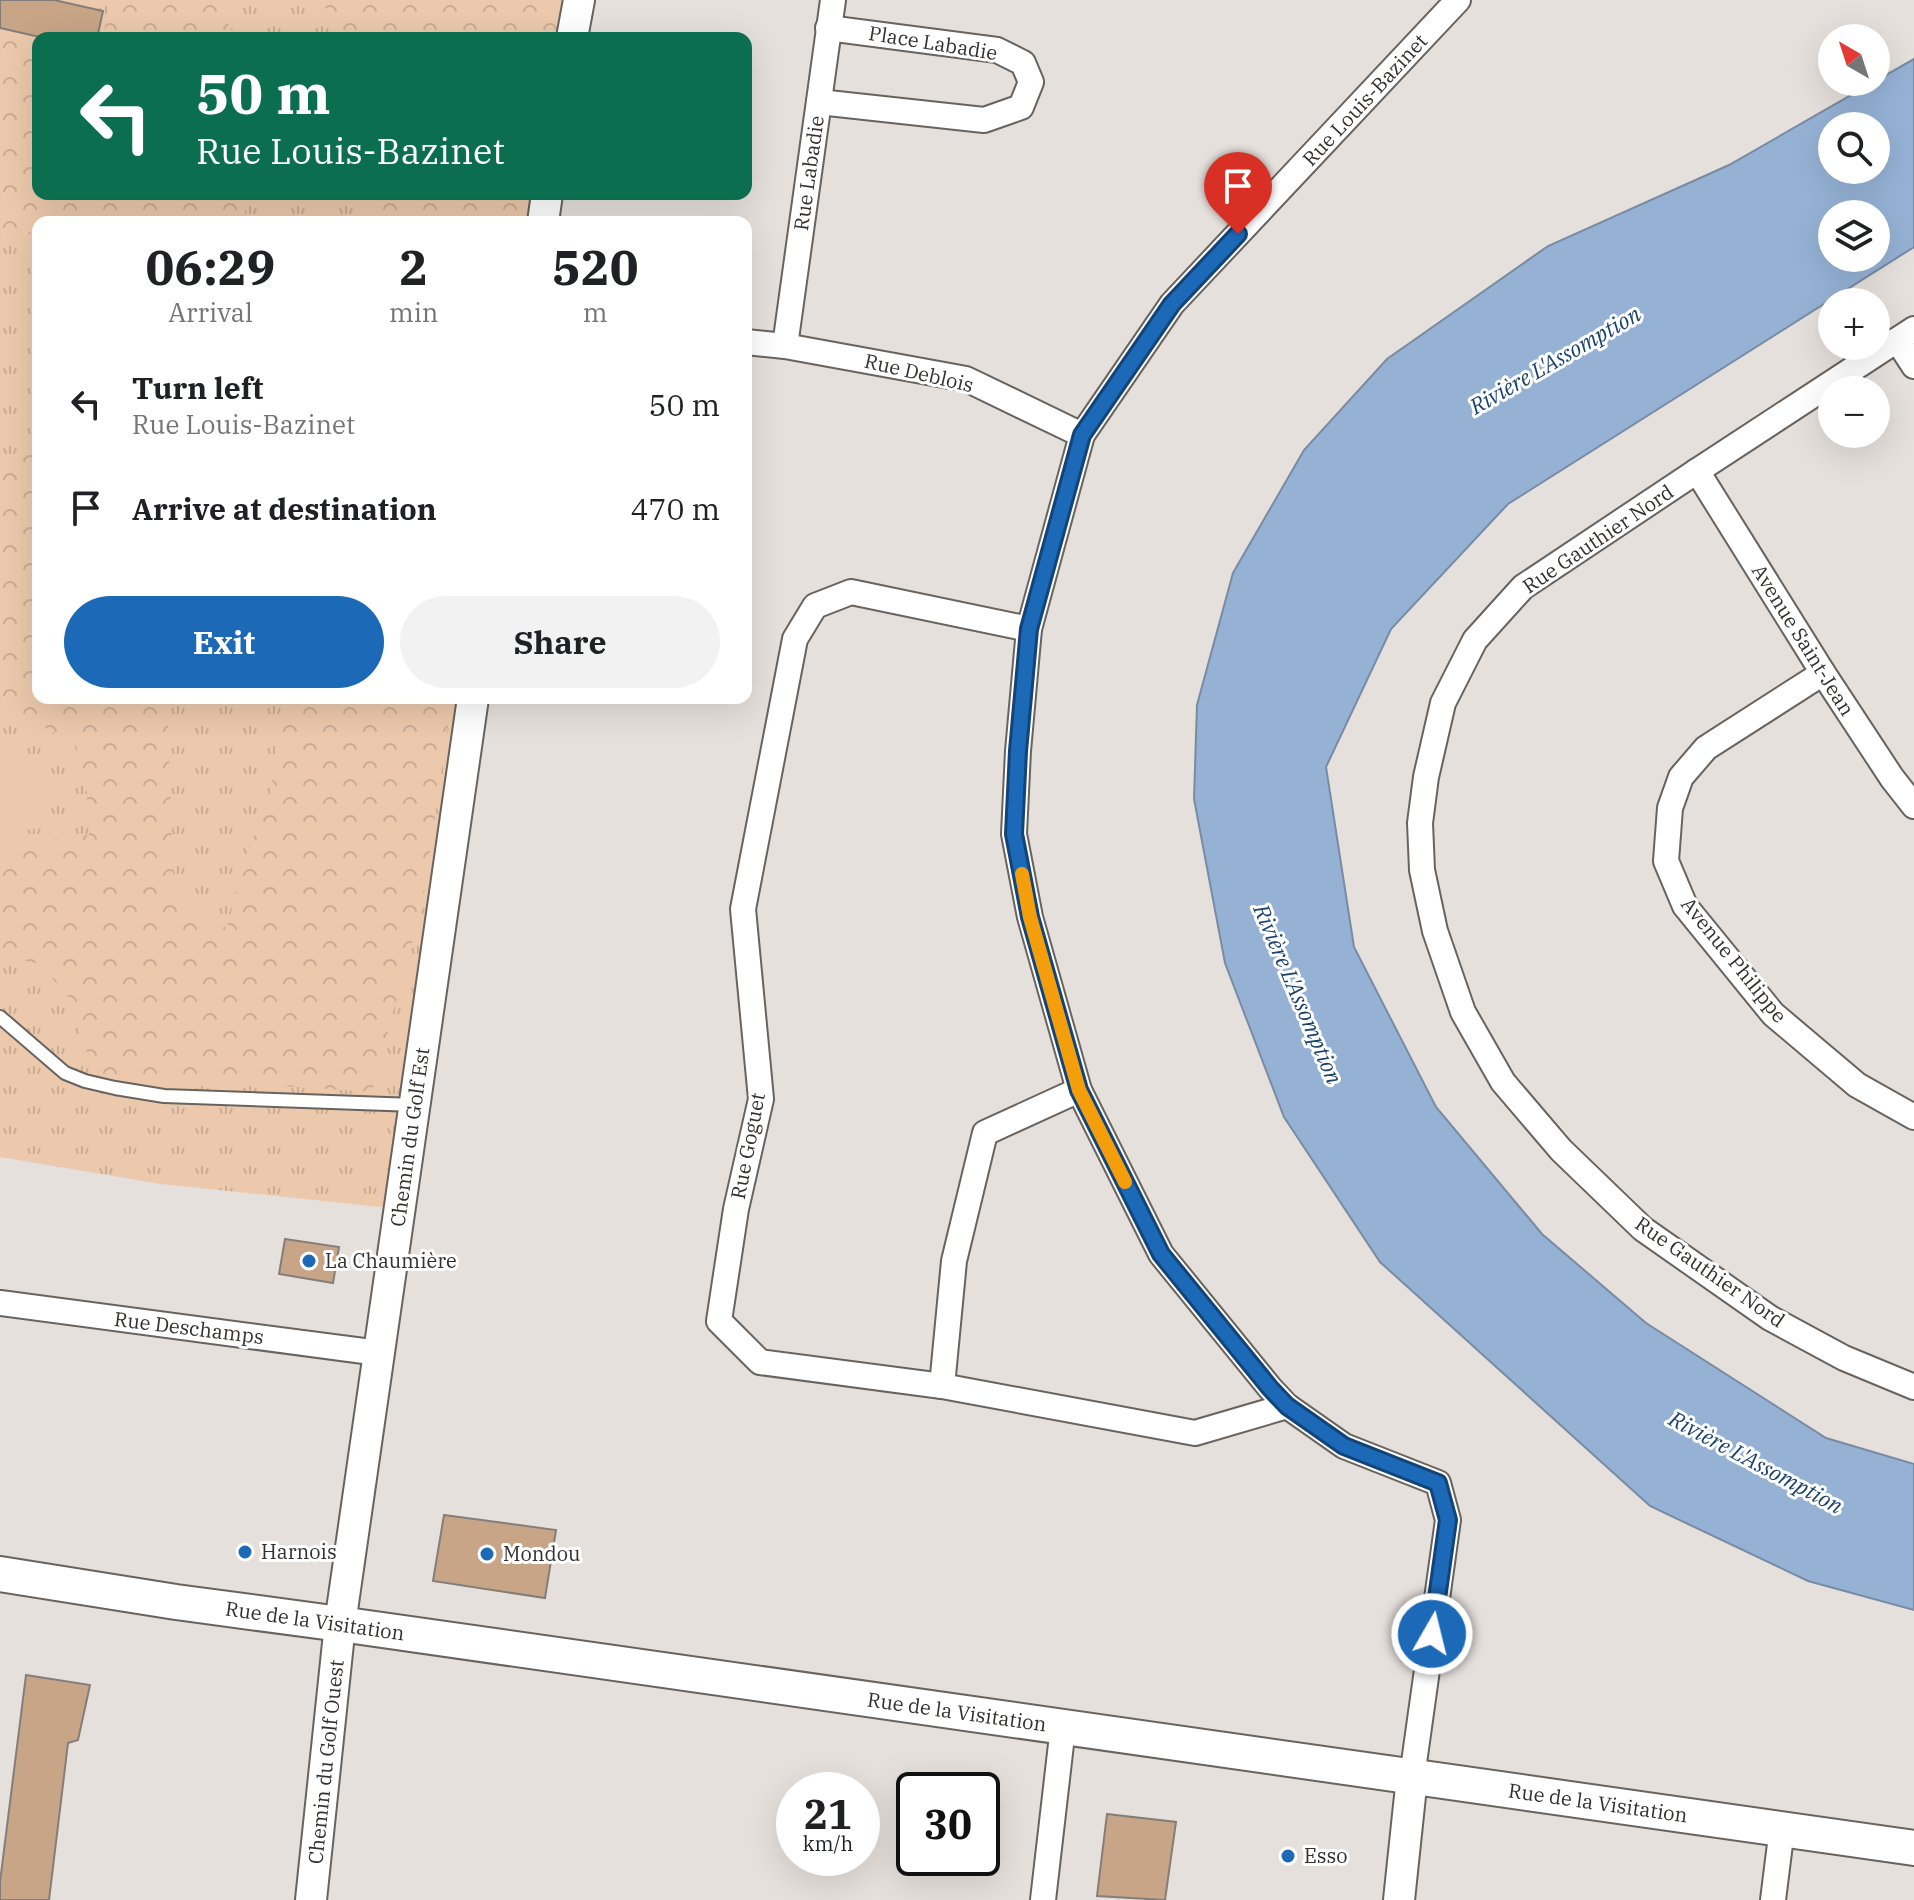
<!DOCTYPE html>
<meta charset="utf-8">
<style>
body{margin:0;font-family:"IBM Plex Serif",serif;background:#f2f2f2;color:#202124;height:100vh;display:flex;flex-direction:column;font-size:30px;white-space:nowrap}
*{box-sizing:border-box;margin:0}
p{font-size:26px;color:#757577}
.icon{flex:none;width:44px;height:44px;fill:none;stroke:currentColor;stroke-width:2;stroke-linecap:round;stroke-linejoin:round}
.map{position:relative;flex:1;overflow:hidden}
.side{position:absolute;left:32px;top:216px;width:720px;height:488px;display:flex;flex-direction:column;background:#fff;border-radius:16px;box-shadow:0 8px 32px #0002}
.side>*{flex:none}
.guide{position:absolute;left:32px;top:32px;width:720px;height:168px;border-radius:16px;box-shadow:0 8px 32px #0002;background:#0b6e4f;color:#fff;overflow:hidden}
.needle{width:52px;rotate:321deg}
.tools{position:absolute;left:1818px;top:24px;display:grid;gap:16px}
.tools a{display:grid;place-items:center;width:72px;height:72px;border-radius:50%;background:#fff;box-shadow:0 8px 32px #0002;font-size:40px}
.speed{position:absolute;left:776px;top:1772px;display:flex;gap:16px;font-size:40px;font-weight:700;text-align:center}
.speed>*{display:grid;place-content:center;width:104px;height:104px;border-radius:50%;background:#fff;box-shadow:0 8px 32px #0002;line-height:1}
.speed small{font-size:20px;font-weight:400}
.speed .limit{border:4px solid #111;border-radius:12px;background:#fff;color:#111}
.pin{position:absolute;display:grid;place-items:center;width:68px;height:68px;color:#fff;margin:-82px -34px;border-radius:50% 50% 50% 0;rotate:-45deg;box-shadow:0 0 8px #0007}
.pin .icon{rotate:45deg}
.me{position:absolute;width:88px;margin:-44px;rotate:8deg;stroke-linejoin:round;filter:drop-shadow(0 0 6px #0008)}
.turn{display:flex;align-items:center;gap:28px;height:168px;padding:0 32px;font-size:36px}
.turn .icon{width:104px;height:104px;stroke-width:2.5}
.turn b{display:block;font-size:56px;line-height:68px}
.eta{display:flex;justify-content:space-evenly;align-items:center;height:136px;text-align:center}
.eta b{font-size:48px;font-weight:700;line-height:56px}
.primary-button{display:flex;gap:16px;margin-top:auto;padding:16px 32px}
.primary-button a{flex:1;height:92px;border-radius:48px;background:#1c69b8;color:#fff;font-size:32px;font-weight:700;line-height:92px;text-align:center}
.primary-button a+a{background:#f2f2f2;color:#202124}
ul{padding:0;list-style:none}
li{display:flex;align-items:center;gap:24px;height:104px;padding:0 32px}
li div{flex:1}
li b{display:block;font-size:30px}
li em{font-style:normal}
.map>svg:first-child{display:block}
.grass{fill:url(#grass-tufts)}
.forest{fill:url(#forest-crowns)}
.park{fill:#ecc9ac}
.water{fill:#95b2d5;stroke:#788ba3;stroke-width:2;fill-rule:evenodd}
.building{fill:#c9a587;stroke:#837e7a;stroke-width:2}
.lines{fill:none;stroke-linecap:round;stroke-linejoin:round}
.service-casing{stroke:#68635f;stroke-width:16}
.minor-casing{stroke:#68635f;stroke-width:28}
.tertiary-casing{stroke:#68635f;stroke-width:34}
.secondary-casing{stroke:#68635f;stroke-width:38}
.service{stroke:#fff;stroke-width:12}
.minor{stroke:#fff;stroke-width:24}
.tertiary{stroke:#fff;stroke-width:30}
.secondary{stroke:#fff;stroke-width:34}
.route-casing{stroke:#124478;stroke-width:20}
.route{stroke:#1c69b8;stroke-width:14}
.slow{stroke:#f59e0b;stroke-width:14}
.poi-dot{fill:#1c69b8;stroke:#fff;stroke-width:3}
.labels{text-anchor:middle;stroke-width:6;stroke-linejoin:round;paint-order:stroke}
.street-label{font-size:20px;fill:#33312f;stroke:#fff}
.poi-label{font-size:20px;fill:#33312f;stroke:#fff;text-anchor:start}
.water-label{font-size:22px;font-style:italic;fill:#19416e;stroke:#fff}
</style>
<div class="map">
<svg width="1914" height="1900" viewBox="0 0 1914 1900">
<defs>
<pattern id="grass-tufts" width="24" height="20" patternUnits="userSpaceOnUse" patternTransform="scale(2)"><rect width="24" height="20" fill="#ecc9ac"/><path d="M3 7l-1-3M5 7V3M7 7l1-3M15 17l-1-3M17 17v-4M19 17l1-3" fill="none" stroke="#cbad94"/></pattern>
<pattern id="forest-crowns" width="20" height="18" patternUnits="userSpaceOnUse" patternTransform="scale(2)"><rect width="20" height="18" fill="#ecc9ac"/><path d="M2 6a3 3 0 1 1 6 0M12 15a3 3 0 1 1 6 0" fill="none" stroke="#cbad94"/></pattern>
</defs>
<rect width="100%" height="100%" fill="#e6e0dc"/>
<polygon class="grass" points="0,0 583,0 578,38 38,38 38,194 554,194 550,222 38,222 38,698 477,698 400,1209 161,1184 0,1157"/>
<g class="forest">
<polygon points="110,0 215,0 236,38 103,38"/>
<polygon points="320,0 561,0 555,38 345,38"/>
<polygon points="0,37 38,45 38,194 248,194 243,222 38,222 38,230 0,239"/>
<polygon points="377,194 528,194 523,222 358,222"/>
<polygon points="38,428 38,698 167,698 174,896 227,928 244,861 270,796 285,698 452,698 423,900 372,1092 94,1073 68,997 40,964 0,956 0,847 89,835 86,779 74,744 0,703 0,460 9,460"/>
</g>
<path class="park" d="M0,757L32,759L49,772C51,800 50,807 35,829L11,831L0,826Z"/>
<path class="water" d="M1914,59V247L1508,504L1391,629L1326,767L1354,947L1436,1107L1542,1234L1646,1323L1826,1438L1914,1464V1610L1808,1581L1650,1506L1380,1262L1284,1117L1225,963L1194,799L1197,705L1233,573L1304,450L1387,359L1548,246L1729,165ZM1876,126V170H1832V126ZM1876,214V258H1832V214Z"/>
<g class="building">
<polygon points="0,0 54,0 103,11 97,38 44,38 0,28"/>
<polygon points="285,1239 339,1247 333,1283 279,1274"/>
<polygon points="444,1515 556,1530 545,1598 433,1581"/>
<polygon points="26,1675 90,1685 78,1740 68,1743 49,1900 0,1900 0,1882"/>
<polygon points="1107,1814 1176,1822 1165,1900 1097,1896"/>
</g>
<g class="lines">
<g class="service-casing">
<polyline id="service" points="0,1017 65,1073 85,1081 115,1088 164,1096 415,1105"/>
</g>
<g class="minor-casing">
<g id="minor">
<polyline points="819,102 984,120 1021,107 1031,82 1023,63 997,50 828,28"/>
<polyline points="1914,329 1697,471 1523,587 1475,640 1443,703 1426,777 1420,823 1422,870 1435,931 1463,1012 1503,1082 1561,1150 1643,1229 1770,1318 1844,1358 1914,1387"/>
<polyline points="1897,340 1914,366"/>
<polyline points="746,342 785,346 966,379 1082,435"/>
<polyline points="785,346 833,0"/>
<polyline points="1697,471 1823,673 1892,778 1914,806"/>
<polyline points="1029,629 851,592 815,606 795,639 743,909 761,1099 736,1209 719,1321 760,1362 942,1386 1195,1433 1287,1406"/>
<polyline points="1823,673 1706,748 1681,777 1670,808 1666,861 1685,906 1773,1014 1857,1085 1914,1117"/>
<polyline points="0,1303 379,1353"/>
<polyline points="942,1386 954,1261 985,1133 1079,1090"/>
<polyline points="1412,1777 1448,1520 1438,1483 1344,1446 1287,1406 1270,1388 1161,1254 1079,1090 1030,917 1014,834 1018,751 1029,629 1082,435 1172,304 1458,0"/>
<polyline points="1043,1900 1063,1727"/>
<polyline points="1773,1900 1782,1828"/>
</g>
</g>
<g class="tertiary-casing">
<g id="tertiary">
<polyline points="572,38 579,0"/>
<polyline points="543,222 547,194"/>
<polyline points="311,1900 340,1624 473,698"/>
<polyline points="1399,1900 1412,1777"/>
</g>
</g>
<g class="secondary-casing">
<polyline id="secondary" points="0,1574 176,1602 340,1624 1914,1848"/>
</g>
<use href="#service" class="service"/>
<use href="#minor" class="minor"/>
<use href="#tertiary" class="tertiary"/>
<use href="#secondary" class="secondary"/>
</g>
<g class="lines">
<g class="route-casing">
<polyline id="route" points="1238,234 1172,304 1082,435 1029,629 1018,751 1014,834 1030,917 1079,1090 1161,1254 1270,1388 1287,1406 1344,1446 1438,1483 1448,1520 1432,1634"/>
</g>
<use href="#route" class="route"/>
<polyline class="slow" points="1022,874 1030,917 1079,1090 1125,1182"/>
</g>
<g class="poi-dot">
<circle cx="309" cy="1261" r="8"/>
<circle cx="245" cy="1552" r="8"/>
<circle cx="487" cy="1554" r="8"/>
<circle cx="1288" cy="1856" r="8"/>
</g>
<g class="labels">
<g class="street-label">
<text transform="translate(933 43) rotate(9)" y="7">Place Labadie</text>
<text transform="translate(1365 100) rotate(-47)" y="7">Rue Louis-Bazinet</text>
<text transform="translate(809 173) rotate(-82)" y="7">Rue Labadie</text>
<text transform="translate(919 373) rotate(13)" y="7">Rue Deblois</text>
<text transform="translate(1598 539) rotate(-34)" y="7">Rue Gauthier Nord</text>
<text transform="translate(1803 640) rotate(58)" y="7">Avenue Saint-Jean</text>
<text transform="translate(1734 960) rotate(51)" y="7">Avenue Philippe</text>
<text transform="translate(410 1137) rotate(-82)" y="7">Chemin du Golf Est</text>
<text transform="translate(748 1146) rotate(-79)" y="7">Rue Goguet</text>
<text transform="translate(1710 1272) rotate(35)" y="7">Rue Gauthier Nord</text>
<text transform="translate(189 1328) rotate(7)" y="7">Rue Deschamps</text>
<text transform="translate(315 1621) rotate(8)" y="7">Rue de la Visitation</text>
<text transform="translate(957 1712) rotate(8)" y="7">Rue de la Visitation</text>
<text transform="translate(326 1762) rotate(-84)" y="7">Chemin du Golf Ouest</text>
<text transform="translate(1598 1803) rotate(8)" y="7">Rue de la Visitation</text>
</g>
<g class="poi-label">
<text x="325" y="1268">La Chaumière</text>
<text x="261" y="1559">Harnois</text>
<text x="503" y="1561">Mondou</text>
<text x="1304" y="1863">Esso</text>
</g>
<g class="water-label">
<text transform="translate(1555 360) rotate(-30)" y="8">Rivière L'Assomption</text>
<text transform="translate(1298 994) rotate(67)" y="8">Rivière L'Assomption</text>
<text transform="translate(1756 1462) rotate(28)" y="8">Rivière L'Assomption</text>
</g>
</g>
</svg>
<div class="tools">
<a><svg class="needle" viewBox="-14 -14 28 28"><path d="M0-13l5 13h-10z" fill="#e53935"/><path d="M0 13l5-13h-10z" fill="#757577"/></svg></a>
<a><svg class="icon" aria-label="search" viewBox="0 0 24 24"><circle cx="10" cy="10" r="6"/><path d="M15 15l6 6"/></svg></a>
<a><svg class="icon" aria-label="layers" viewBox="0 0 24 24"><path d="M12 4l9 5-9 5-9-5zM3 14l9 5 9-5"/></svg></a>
<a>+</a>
<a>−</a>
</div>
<div class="speed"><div>21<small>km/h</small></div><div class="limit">30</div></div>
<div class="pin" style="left:1238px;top:234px;background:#d93025"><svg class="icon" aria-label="arrive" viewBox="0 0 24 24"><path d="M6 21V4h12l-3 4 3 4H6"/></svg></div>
<svg class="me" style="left:1432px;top:1634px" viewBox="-20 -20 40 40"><circle r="17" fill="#1c69b8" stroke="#fff" stroke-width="3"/><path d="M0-11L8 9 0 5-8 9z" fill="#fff"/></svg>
<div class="guide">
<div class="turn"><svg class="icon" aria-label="left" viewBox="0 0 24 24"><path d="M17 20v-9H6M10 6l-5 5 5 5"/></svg><div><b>50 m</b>Rue Louis-Bazinet</div></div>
</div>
<section class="side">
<div class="eta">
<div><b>06:29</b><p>Arrival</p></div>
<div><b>2</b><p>min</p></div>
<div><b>520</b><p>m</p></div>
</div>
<ul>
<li><svg class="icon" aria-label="left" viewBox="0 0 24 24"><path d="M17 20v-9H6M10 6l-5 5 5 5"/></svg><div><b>Turn left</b><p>Rue Louis-Bazinet</p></div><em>50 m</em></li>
<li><svg class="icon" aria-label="arrive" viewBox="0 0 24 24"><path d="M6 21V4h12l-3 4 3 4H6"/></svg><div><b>Arrive at destination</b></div><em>470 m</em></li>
</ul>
<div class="primary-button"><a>Exit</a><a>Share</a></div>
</section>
</div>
